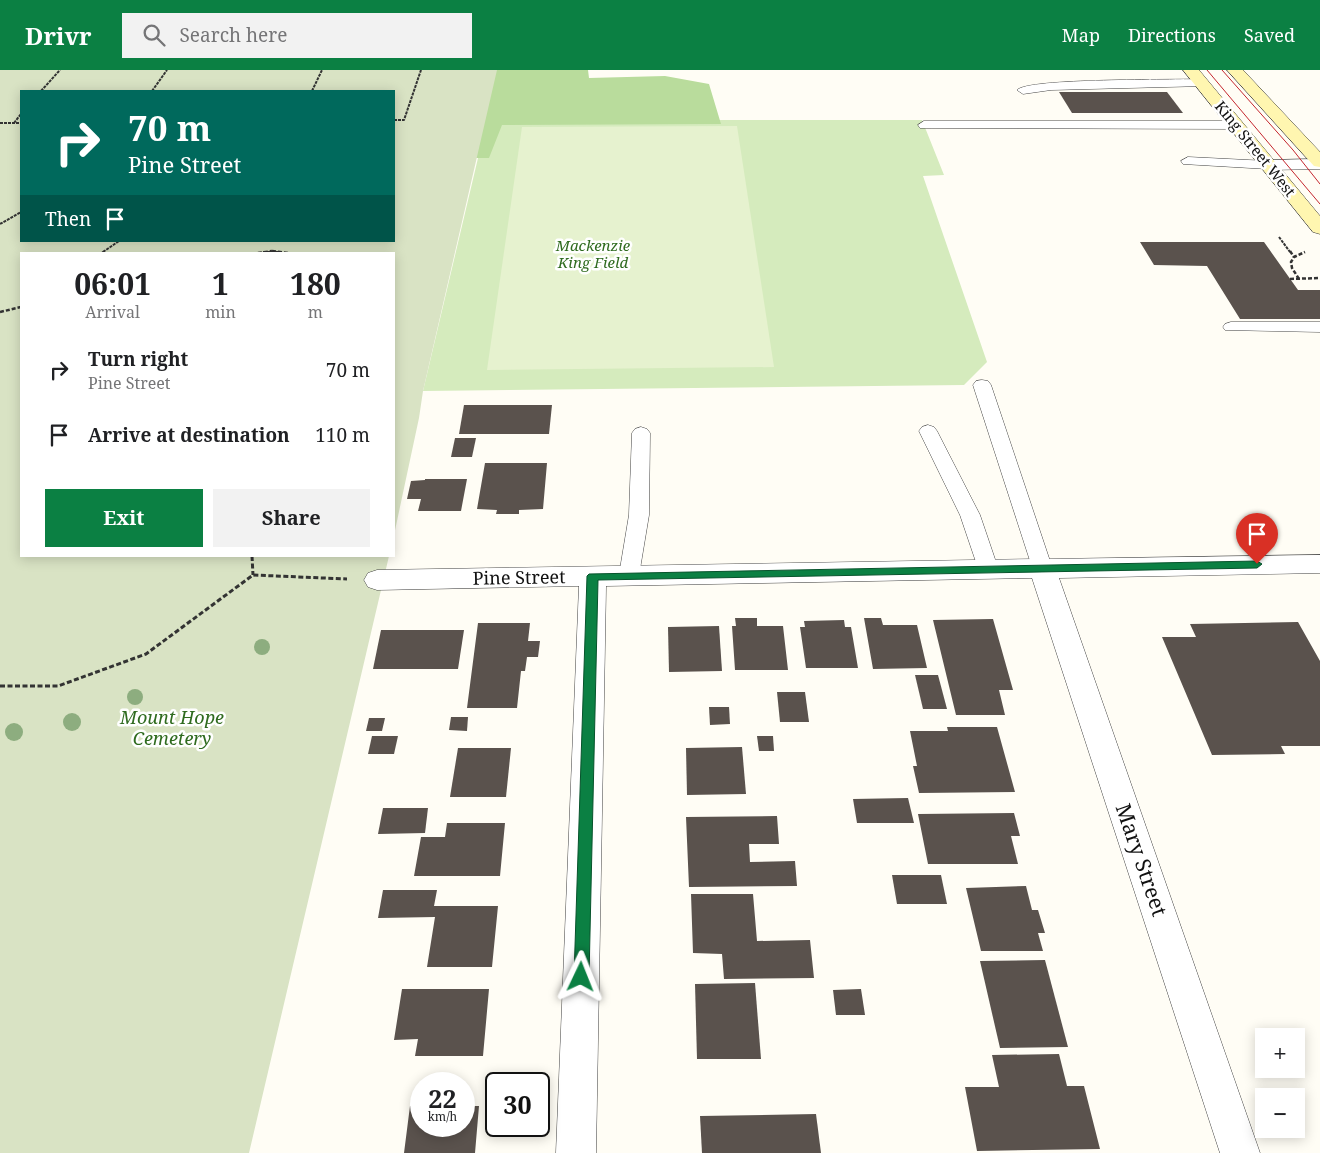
<!DOCTYPE html>
<meta charset="utf-8">
<style>
body{margin:0;font-family:"Noto Serif",serif;background:#f2f2f2;color:#202124;height:100vh;display:flex;flex-direction:column;font-size:19px;white-space:nowrap}
*{box-sizing:border-box;margin:0}
p{font-size:16px;color:#757577}
.icon{flex:none;width:28px;height:28px;fill:none;stroke:currentColor;stroke-width:2;stroke-linecap:round;stroke-linejoin:round}
.map{position:relative;flex:1;overflow:hidden}
.drawer{position:absolute;left:20px;top:182px;width:375px;height:305px;display:flex;flex-direction:column;background:#fff;border-radius:0px;box-shadow:0 2px 12px #0003}
.drawer>*{flex:none}
.guide{position:absolute;left:20px;top:20px;width:375px;height:152px;border-radius:0px;box-shadow:0 2px 12px #0003;background:#00695c;color:#fff;overflow:hidden}
.controls{position:absolute;left:1255px;top:958px;display:grid;gap:10px}
.controls a{display:grid;place-items:center;width:50px;height:50px;border-radius:0px;background:#fff;box-shadow:0 2px 12px #0003;font-size:25px}
.speed{position:absolute;left:410px;top:1002px;display:flex;gap:10px;font-size:25px;font-weight:700;text-align:center}
.speed>*{display:grid;place-content:center;width:65px;height:65px;border-radius:50%;background:#fff;box-shadow:0 2px 12px #0003;line-height:1}
.speed small{font-size:12px;font-weight:400}
.speed .limit{border:2px solid #111;border-radius:8px;background:#fff;color:#111}
.pin{position:absolute;display:grid;place-items:center;width:42px;height:42px;color:#fff;margin:-51px -21px;border-radius:50% 50% 50% 0;rotate:-45deg;box-shadow:0 0 5px #0007}
.pin .icon{rotate:45deg}
.me{position:absolute;width:55px;margin:-28px;rotate:2deg;stroke-linejoin:round;filter:drop-shadow(0 0 4px #0008)}
.turn{display:flex;align-items:center;gap:18px;height:105px;padding:0 25px;font-size:22px}
.turn .icon{width:65px;height:65px;stroke-width:2.5}
.turn b{display:block;font-size:35px;line-height:42px}
.then{display:flex;align-items:center;height:48px;padding:0 25px;background:#0003;gap:10px;font-size:19px}
.eta{display:flex;justify-content:space-evenly;align-items:center;height:85px;text-align:center}
.eta b{font-size:30px;font-weight:700;line-height:35px}
.button{display:flex;gap:10px;margin-top:auto;padding:10px 25px}
.button a{flex:1;height:58px;border-radius:0px;background:#0b8043;color:#fff;font-size:20px;font-weight:700;line-height:58px;text-align:center}
.button a+a{background:#f2f2f2;color:#202124}
ul{padding:0;list-style:none}
li{display:flex;align-items:center;gap:15px;height:65px;padding:0 25px}
li div{flex:1}
li b{display:block;font-size:19px}
li em{font-style:normal}
header{display:flex;align-items:center;gap:30px;box-sizing:border-box;height:70px;padding:0 25px;background:#0b8043;color:#fff}
header strong{font-size:24px}
nav{display:flex;gap:28px;margin-inline-start:auto;font-size:18px}
.search{width:350px;height:45px;background:#f2f2f2;display:flex;align-items:center;gap:12px;box-sizing:border-box;padding:0 18px;border-radius:0px;color:#757577;font-size:19px}
.map>svg:first-child{display:block}
.green{fill:#d5ebbd}
.forest{fill:#b9dc9c}
.cemetery{fill:#d9e3c4;fill-rule:evenodd}
.pitch{fill:#e6f2cf}
.building{fill:#5a524d}
.lines{fill:none;stroke-linecap:round;stroke-linejoin:round}
.lane-casing{stroke:#444;stroke-width:1}
.street-casing{stroke:#444;stroke-width:1}
.secondary-casing{stroke:#333;stroke-width:1}
.path-far2{stroke:#333;stroke-width:2;stroke-dasharray:3 1;stroke-linecap:butt}
.path-far1{stroke:#333;stroke-width:2.5;stroke-dasharray:4 2;stroke-linecap:butt}
.path{stroke:#333;stroke-width:3;stroke-dasharray:5 2.5;stroke-linecap:butt}
.lane{fill:#fff;fill-rule:evenodd}
.street{fill:#fff;fill-rule:evenodd}
.secondary{fill:#fff6b0;fill-rule:evenodd}
.tram{stroke:#c4262e;stroke-width:1}
.tree{fill:#8dad7f}
.route{fill:#0b8043;stroke:#07532c}
.labels{text-anchor:middle;stroke-width:5;stroke-linejoin:round;paint-order:stroke}
.far-street-label{font-size:15px;fill:#111;stroke:#fff}
.far-park-label{font-size:15px;font-style:italic;fill:#2f6b1f;stroke:#fff}
.street-label{font-size:18px;fill:#111;stroke:#fff}
.park-label{font-size:18px;font-style:italic;fill:#2f6b1f;stroke:#fff}
.near-street-label{font-size:21px;fill:#111;stroke:#fff}
</style>
<header>
<strong>Drivr</strong>
<div class="search"><svg class="icon" aria-label="search" viewBox="0 0 24 24"><circle cx="10" cy="10" r="6"/><path d="M15 15l6 6"/></svg>Search here</div>
<nav><a>Map</a><a>Directions</a><a>Saved</a></nav>
</header>
<div class="map">
<svg width="1320" height="1083" viewBox="0 0 1320 1083">
<rect width="100%" height="100%" fill="#fffdf5"/>
<polygon class="green" points="487,50 922,50 944,105 923,106 987,292 964,315 423,321"/>
<polygon class="forest" points="461,0 588,0 589,8 665,6 709,14 721,54 502,55 489,88 394,88 394,62"/>
<path class="cemetery" d="M0,0H497L423,321L419,348L394,465V184H21V486H389L249,1083H0ZM21,21H394V171H21Z"/>
<polygon class="pitch" points="737,56 774,297 487,300 522,57"/>
<g class="building">
<polygon points="1059,22 1167,22 1183,43 1072,43"/>
<polygon points="1140,172 1264,172 1298,220 1320,220 1320,249 1240,249 1207,196 1154,195"/>
<polygon points="464,335 552,335 549,364 459,364"/>
<polygon points="455,368 476,368 472,387 451,387"/>
<polygon points="485,393 547,393 543,439 519,440 519,444 496,444 497,440 477,439"/>
<polygon points="425,409 467,409 461,441 418,441 421,429 407,429 411,411 425,410"/>
<polygon points="735,548 757,548 757,556 783,556 788,600 735,600 732,556 736,556"/>
<polygon points="864,548 881,548 883,555 917,555 927,598 873,599"/>
<polygon points="993,549 1013,620 999,620 1005,645 956,645 933,550"/>
<polygon points="844,550 845,557 851,557 858,598 806,598 800,557 805,557 804,551"/>
<polygon points="1298,552 1320,591 1320,676 1281,676 1285,684 1212,685 1162,567 1196,567 1190,554"/>
<polygon points="478,553 530,553 528,571 540,571 538,587 527,587 525,601 521,601 517,638 467,638"/>
<polygon points="719,556 722,601 669,602 668,557"/>
<polygon points="381,560 464,560 458,599 373,599"/>
<polygon points="915,605 938,605 947,639 923,639"/>
<polygon points="777,622 805,622 809,652 780,652"/>
<polygon points="709,637 729,637 730,654 710,655"/>
<polygon points="451,647 468,647 467,661 449,660"/>
<polygon points="369,648 385,648 382,661 366,661"/>
<polygon points="947,657 997,657 1015,722 919,723 913,696 917,696 910,661 948,661"/>
<polygon points="372,666 398,666 394,684 368,684"/>
<polygon points="757,666 773,666 774,681 759,681"/>
<polygon points="742,677 746,724 687,725 686,678"/>
<polygon points="458,678 511,678 506,727 450,727"/>
<polygon points="908,728 914,753 857,753 853,729"/>
<polygon points="383,738 428,738 425,763 378,764"/>
<polygon points="1014,743 1020,766 1011,766 1018,794 928,794 918,744"/>
<polygon points="777,746 779,774 749,774 750,792 795,791 797,816 689,817 686,747"/>
<polygon points="447,753 505,753 500,806 414,806 421,767 445,767"/>
<polygon points="892,805 941,805 947,834 897,834"/>
<polygon points="1026,816 1032,840 1038,840 1045,863 1038,863 1043,881 981,881 966,818"/>
<polygon points="383,820 437,820 434,836 498,836 492,897 427,897 435,847 378,848"/>
<polygon points="691,824 753,824 757,871 810,870 814,908 724,909 722,884 693,883"/>
<polygon points="1045,890 1068,977 1000,978 980,891"/>
<polygon points="755,913 761,989 697,989 695,914"/>
<polygon points="402,919 489,919 483,986 415,986 418,969 394,970"/>
<polygon points="861,919 865,945 836,945 833,920"/>
<polygon points="1059,984 1067,1016 1084,1016 1100,1079 977,1081 965,1017 999,1017 992,985"/>
<polygon points="410,1036 421,1036 421,1056 464,1056 464,1036 479,1036 475,1083 404,1083"/>
<polygon points="816,1044 821,1083 702,1083 700,1046"/>
</g>
<g class="lines">
<g class="lane-casing">
<g id="lane">
<path d="M1201,9L1205,10L1207,13L1205,16L1051,20L1023,24L1017,20C1028,8 1175,10 1201,9Z"/>
<polygon points="924,51 1237,51 1243,55 1237,59 920,58 918,55"/>
<polygon points="1188,87 1268,91 1275,95 1268,99 1183,94 1181,91"/>
<polygon points="1231,252 1320,252 1320,262 1225,260 1223,257 1225,254"/>
<polygon points="982,310 988,311 991,315 1052,497 1049,502 1042,504 1035,502 1032,497 973,315 976,311"/>
<polygon points="928,355 934,357 937,361 980,445 998,498 995,503 988,505 981,503 978,498 960,445 919,361 922,357"/>
<polygon points="641,357 647,359 650,363 649,445 639,505 636,510 629,512 622,510 619,505 629,445 632,363 635,359"/>
</g>
</g>
<g class="street-casing">
<g id="street">
<polygon points="1320,89 1320,99 1268,100 1262,99 1259,95 1262,91 1268,90"/>
<polygon points="1320,485 1320,503 1059,508 1260,1083 1220,1083 1032,508 606,516 596,1083 556,1083 579,516 377,520 368,517 364,510 368,503 377,500 1036,489 1042,488 1047,489"/>
</g>
</g>
<g class="secondary-casing">
<g id="secondary">
<polygon points="1183,0 1199,0 1320,146 1320,164 1313,162"/>
<polygon points="1227,0 1243,0 1320,82 1320,97 1314,96"/>
</g>
</g>
<g class="path-far2">
<polyline points="41,21 60,0"/>
<polyline points="152,21 167,0"/>
<polyline points="312,21 322,0"/>
<polyline points="394,50 404,50 421,0"/>
<polyline points="0,53 21,53"/>
<polyline points="14,53 21,44"/>
<polyline points="0,154 21,142"/>
<polyline points="1279,167 1290,182"/>
<polyline points="103,182 119,171"/>
<polyline points="263,182 282,182"/>
</g>
<g class="path-far1">
<polyline points="272,181 296,184"/>
<polyline points="1290,181 1294,187"/>
<polyline points="101,184 105,181"/>
<polyline points="252,184 272,181"/>
<polyline points="1290,209 1320,208"/>
<polyline points="1299,209 1292,198 1291,192 1294,187 1305,182"/>
<polyline points="0,242 21,237"/>
</g>
<g class="path">
<polyline points="252,486 253,505"/>
<polyline points="0,616 58,616 146,584 253,505 347,509"/>
</g>
<use href="#lane" class="lane"/>
<use href="#street" class="street"/>
<use href="#secondary" class="secondary"/>
<g class="tram">
<polyline points="1207,0 1320,134"/>
<polyline points="1222,0 1293,80 1320,114"/>
</g>
</g>
<g class="tree">
<circle cx="262" cy="577" r="8"/>
<circle cx="135" cy="627" r="8"/>
<circle cx="72" cy="652" r="9"/>
<circle cx="14" cy="662" r="9"/>
</g>
<polygon class="route" points="1257,491 1262,494 1257,498 598,510 589,907 586,912 581,914 576,912 574,907 587,506 589,504"/>
<g class="labels">
<g class="far-street-label">
<text transform="translate(1255 79) rotate(51)" y="5">King Street West</text>
</g>
<g class="far-park-label">
<text x="593" y="181">Mackenzie<tspan x="593" dy="17">King Field</tspan></text>
</g>
<g class="street-label">
<text transform="translate(519 508) rotate(-1)" y="6">Pine Street</text>
</g>
<g class="park-label">
<text x="172" y="654">Mount Hope<tspan x="172" dy="21">Cemetery</tspan></text>
</g>
<g class="near-street-label">
<text transform="translate(1141 790) rotate(71)" y="7">Mary Street</text>
</g>
</g>
</svg>
<div class="controls">
<a>+</a>
<a>−</a>
</div>
<div class="speed"><div>22<small>km/h</small></div><div class="limit">30</div></div>
<div class="pin" style="left:1257px;top:494px;background:#d93025"><svg class="icon" aria-label="arrive" viewBox="0 0 24 24"><path d="M6 21V4h12l-3 4 3 4H6"/></svg></div>
<svg class="me" style="left:581px;top:907px" viewBox="-20 -20 40 40"><path d="M0-17L14 15 0 8-14 15z" fill="#0b8043" stroke="#fff" stroke-width="4"/></svg>
<div class="guide">
<div class="turn"><svg class="icon" aria-label="right" viewBox="0 0 24 24"><path d="M7 20v-9h11M14 6l5 5-5 5"/></svg><div><b>70 m</b>Pine Street</div></div>
<div class="then">Then<svg class="icon" aria-label="arrive" viewBox="0 0 24 24"><path d="M6 21V4h12l-3 4 3 4H6"/></svg></div>
</div>
<section class="drawer">
<div class="eta">
<div><b>06:01</b><p>Arrival</p></div>
<div><b>1</b><p>min</p></div>
<div><b>180</b><p>m</p></div>
</div>
<ul>
<li><svg class="icon" aria-label="right" viewBox="0 0 24 24"><path d="M7 20v-9h11M14 6l5 5-5 5"/></svg><div><b>Turn right</b><p>Pine Street</p></div><em>70 m</em></li>
<li><svg class="icon" aria-label="arrive" viewBox="0 0 24 24"><path d="M6 21V4h12l-3 4 3 4H6"/></svg><div><b>Arrive at destination</b></div><em>110 m</em></li>
</ul>
<div class="button"><a>Exit</a><a>Share</a></div>
</section>
</div>
